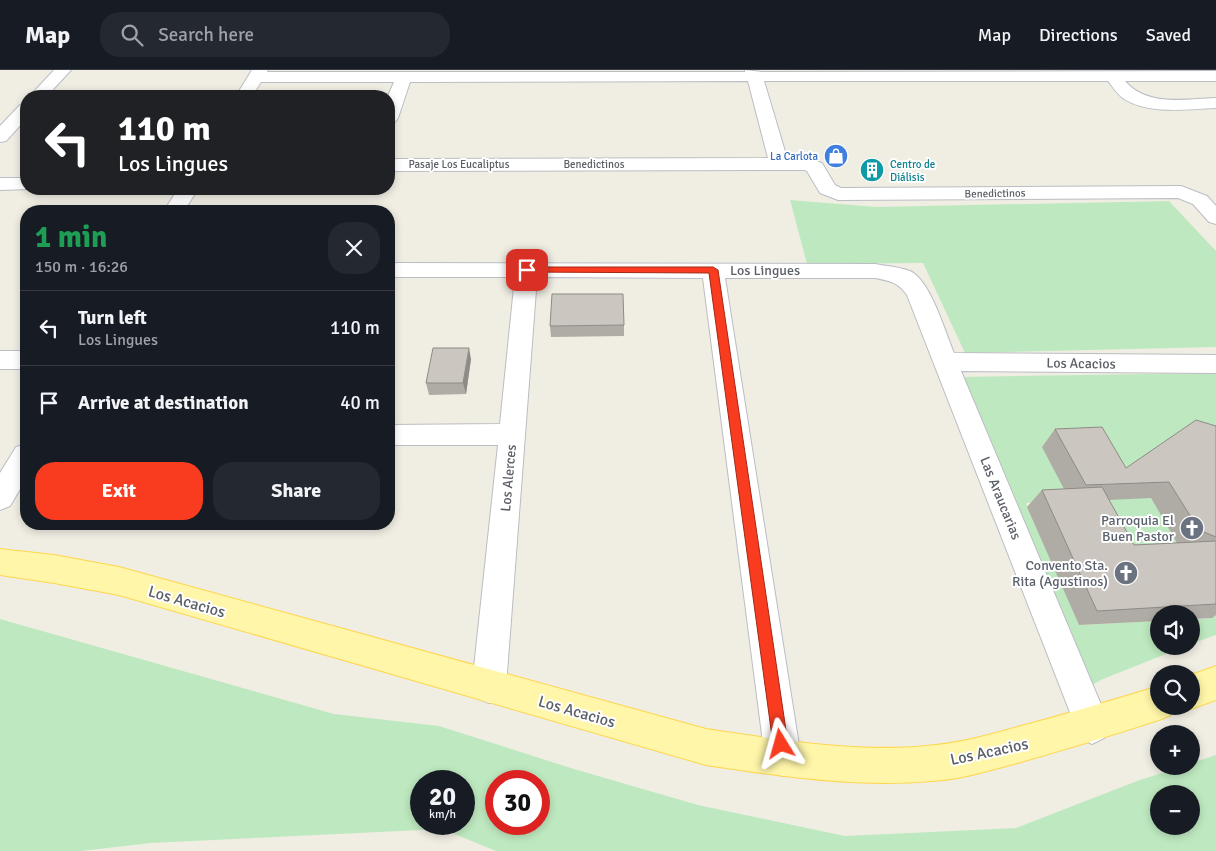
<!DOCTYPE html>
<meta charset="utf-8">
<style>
body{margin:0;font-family:Signika,sans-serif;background:#242831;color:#f1f3f6;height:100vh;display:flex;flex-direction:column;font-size:19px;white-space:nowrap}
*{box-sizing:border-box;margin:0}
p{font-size:16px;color:#9ea1a6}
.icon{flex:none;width:28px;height:28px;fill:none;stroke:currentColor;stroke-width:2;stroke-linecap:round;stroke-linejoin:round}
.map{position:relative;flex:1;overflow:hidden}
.sheet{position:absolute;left:20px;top:135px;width:375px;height:325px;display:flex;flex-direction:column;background:#171b24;border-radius:20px;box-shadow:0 2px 8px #0003}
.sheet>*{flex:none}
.hud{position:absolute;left:20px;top:20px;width:375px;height:105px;border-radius:20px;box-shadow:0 2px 8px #0003;background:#202124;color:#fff;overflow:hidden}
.buttons{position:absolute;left:1150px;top:535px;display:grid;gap:10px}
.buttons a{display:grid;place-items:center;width:50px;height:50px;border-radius:50%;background:#171b24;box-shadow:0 2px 8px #0003;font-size:25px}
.speed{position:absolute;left:410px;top:700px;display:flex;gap:10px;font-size:25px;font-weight:700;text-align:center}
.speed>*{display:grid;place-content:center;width:65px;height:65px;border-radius:50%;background:#171b24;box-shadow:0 2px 8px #0003;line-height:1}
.speed small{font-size:12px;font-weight:400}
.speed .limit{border:8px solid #d22;background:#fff;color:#111}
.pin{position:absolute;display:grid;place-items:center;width:42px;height:42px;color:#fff;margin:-21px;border-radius:10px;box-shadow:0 2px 8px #0006}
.me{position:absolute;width:55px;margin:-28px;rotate:352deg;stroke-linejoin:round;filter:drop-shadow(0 0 4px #0008)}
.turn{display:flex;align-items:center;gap:18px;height:105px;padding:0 15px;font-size:22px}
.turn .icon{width:65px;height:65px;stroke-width:2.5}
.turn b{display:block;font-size:35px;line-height:42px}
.round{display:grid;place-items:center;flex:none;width:52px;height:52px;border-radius:20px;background:#242831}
.head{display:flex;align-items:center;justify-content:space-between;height:85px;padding:0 15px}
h1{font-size:30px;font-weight:800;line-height:38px;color:#1e9e55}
.button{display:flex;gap:10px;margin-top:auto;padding:10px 15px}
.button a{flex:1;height:58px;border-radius:20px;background:#f93c20;color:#fff;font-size:20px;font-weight:800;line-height:58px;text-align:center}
.button a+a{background:#242831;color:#f1f3f6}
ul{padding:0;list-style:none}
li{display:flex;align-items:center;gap:15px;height:75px;padding:0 15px;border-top:1px solid #363941}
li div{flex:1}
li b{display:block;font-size:19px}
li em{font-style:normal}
header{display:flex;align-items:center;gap:30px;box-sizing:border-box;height:70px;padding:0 25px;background:#171b24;border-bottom:1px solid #363941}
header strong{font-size:24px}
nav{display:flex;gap:28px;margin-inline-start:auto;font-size:18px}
.search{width:350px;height:45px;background:#242831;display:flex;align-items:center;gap:12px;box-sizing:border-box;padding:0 18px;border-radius:20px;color:#9ea1a6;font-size:19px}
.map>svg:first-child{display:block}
.green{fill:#bee9c0;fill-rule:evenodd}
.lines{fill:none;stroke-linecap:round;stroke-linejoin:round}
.minor-casing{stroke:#bbbdc4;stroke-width:2}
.major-casing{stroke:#fed64e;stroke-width:2}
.minor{fill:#fff;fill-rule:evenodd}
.major{fill:#fff6a9;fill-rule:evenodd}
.wall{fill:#afaba5;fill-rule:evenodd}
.shaded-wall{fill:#8e8b86}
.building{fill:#cbc7c0;stroke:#8e8b86}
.route{fill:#f93c20;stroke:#a22715}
.labels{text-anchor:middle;stroke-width:4;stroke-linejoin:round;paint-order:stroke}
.far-shop-label{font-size:11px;fill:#366cbe;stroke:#fff;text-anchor:end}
.far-street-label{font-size:11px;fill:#5b5f66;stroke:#fff}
.far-culture-label{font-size:11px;fill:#0d838f;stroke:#fff;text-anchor:start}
.street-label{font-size:14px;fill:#5b5f66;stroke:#fff}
.worship-label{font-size:14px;fill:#5b616d;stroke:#fff;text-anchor:end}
.near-street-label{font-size:16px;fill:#5b5f66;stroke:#fff}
</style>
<header>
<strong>Map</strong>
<div class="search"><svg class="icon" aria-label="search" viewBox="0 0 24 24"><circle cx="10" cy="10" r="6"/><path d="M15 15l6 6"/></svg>Search here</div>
<nav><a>Map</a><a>Directions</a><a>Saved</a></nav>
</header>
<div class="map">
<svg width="1216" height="781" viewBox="0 0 1216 781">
<rect width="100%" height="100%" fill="#f0eee3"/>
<g class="green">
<polygon points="790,130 876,137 1169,131 1216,181 1216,277 965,283 923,193 807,194"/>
<polygon points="1216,303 1216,378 1144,416 1186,487 1071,493 1084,431 1118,430 1026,433 1079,555 1159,551 1159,576 1186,576 1103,609 1088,617 958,307"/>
<polygon points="1216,533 1216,565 1191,574 1191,549 1211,548"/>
<path d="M0,549L334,644L439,656L574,699L698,735L845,766L1016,758L1137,711L1183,696H1191V693L1216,685V781H496L442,759L151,773L81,781H0ZM464,711V754H421V711ZM496,711H539V754H496ZM1159,724H1191V756H1159Z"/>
</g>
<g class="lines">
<g class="minor-casing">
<g id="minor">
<polygon points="54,0 71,0 47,26 30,26"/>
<path d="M252,0H268L267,2H745V0L762,2L1216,1V11H1125C1147,37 1186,29 1216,28V38C1187,39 1150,45 1124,29C1117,24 1113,17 1108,11H764L787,88H805L822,93L835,115L841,118L1181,116L1207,126L1216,136V154L1209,152L1193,134L1178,128L838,130L820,123L807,101L804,100L389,101V89L768,88L748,11L410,12L398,48L395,52L389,53L388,26L394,12H261L252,26H236Z"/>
<polygon points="26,34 26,49 6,71 0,72 0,56 20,35"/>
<polygon points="0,108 26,108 26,119 30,119 0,120"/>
<polygon points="178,119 198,119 184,141 164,141"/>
<path d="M389,193L875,194C886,196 899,197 910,201C931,211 945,262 954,283L1216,285V303L961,301L1110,656L1104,668L1092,674L1080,668L907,225C898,212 890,211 875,208H725L801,688L796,701L783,706L770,701L765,688L703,208L537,207L506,616L501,628L489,633L477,628L472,616L498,375H389V355L500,354L515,207H389Z"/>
<rect x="0" y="281" width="26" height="18"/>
<polygon points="26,374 26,409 10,436 0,440 0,403 16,377"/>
</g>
</g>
<g class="major-casing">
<g id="major">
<path d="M0,479L54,485L119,497L706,659C781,670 860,684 936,675C965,672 992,664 1021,656C1067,644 1113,630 1159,616V636H1175L1171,645L1159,650C1113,665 1067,679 1021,692C991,700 963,709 932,711C856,718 781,706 706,695L119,525L54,513L0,505Z"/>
<polygon points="1216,596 1216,630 1191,639 1184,636 1191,636 1191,605"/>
</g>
</g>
<use href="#minor" class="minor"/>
<use href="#major" class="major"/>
</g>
<g class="wall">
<polygon points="624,255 624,266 551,267 550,256"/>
<polygon points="471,289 466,324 429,325 426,313"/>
<path d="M1216,356V545L1212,548L1191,549V544H1159V551L1079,555L1027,437L1042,420L1064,419L1042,377L1055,359L1126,398ZM1151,428L1177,473L1134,475L1109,430Z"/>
</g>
<polygon class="shaded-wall" points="469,278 471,289 466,324 463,313"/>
<g class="building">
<polygon points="552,224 623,224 624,255 550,256"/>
<polygon points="433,278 469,278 463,313 426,313"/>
<polygon points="1196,350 1216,356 1216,467 1199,460 1169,412 1086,415 1055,359 1102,357 1126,398"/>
<polygon points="1102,417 1134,475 1216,471 1216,534 1097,541 1042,420"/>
</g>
<polygon class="route" points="527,197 713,197 718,200 788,674 786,680 781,682 776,680 773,674 709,203 524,202 524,198"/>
<defs>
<g id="shop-disc" transform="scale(1.25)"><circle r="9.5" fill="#3f7fe0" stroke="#fff"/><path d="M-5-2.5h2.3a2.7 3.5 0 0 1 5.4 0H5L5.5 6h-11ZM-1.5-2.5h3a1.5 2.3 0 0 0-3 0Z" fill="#fff"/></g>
<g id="building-disc" transform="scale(1.25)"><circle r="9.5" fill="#0f9aa8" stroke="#fff"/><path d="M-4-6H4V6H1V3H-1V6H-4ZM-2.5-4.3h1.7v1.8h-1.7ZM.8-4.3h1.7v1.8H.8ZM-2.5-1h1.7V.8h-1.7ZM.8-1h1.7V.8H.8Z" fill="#fff"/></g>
<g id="church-disc" transform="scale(1.25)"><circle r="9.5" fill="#6b7280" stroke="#fff"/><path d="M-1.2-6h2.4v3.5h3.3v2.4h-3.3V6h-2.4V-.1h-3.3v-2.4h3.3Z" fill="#fff"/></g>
</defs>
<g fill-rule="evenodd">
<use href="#shop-disc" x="836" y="86"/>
<use href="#building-disc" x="872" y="100"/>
<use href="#church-disc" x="1192" y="458"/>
<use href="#church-disc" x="1126" y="503"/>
</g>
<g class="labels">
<g class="far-shop-label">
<text x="818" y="90">La Carlota</text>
</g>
<g class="far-street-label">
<text x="459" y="98">Pasaje Los Eucaliptus</text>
<text x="594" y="98">Benedictinos</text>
<text transform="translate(995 123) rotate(-1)" y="4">Benedictinos</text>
</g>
<g class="far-culture-label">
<text x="890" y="98">Centro de<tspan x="890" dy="13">Diálisis</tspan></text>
</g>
<g class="street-label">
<text x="765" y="205">Los Lingues</text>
<text transform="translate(1081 293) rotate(1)" y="5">Los Acacios</text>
<text transform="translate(508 408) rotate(-85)" y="5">Los Alerces</text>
<text transform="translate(1001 428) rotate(68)" y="5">Las Araucarias</text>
</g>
<g class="worship-label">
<text x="1174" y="455">Parroquia El<tspan x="1174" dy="16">Buen Pastor</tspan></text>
<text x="1108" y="500">Convento Sta.<tspan x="1108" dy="16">Rita (Agustinos)</tspan></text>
</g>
<g class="near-street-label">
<text transform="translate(187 531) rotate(16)" y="6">Los Acacios</text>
<text transform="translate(577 641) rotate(16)" y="6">Los Acacios</text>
<text transform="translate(989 681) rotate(-12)" y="6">Los Acacios</text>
</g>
</g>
</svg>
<div class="buttons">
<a><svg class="icon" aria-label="sound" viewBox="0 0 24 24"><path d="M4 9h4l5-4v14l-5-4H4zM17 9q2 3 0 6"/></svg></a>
<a><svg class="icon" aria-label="search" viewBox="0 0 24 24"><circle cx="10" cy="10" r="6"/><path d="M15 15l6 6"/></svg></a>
<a>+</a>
<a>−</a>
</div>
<div class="speed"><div>20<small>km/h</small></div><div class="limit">30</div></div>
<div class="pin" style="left:527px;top:200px;background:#d93025"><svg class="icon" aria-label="arrive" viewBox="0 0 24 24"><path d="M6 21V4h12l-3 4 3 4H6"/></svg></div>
<svg class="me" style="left:781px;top:674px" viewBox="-20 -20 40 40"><path d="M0-17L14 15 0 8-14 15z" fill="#f93c20" stroke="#fff" stroke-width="4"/></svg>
<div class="hud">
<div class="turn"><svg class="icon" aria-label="left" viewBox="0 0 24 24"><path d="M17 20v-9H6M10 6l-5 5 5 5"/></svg><div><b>110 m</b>Los Lingues</div></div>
</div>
<section class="sheet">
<div class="head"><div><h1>1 min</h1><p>150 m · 16:26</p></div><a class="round"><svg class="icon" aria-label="close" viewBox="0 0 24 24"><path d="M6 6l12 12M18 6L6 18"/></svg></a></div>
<ul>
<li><svg class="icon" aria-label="left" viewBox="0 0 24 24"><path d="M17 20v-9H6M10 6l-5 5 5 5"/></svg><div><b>Turn left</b><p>Los Lingues</p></div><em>110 m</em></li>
<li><svg class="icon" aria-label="arrive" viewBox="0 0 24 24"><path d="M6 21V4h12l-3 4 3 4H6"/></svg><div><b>Arrive at destination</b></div><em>40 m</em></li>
</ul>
<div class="button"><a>Exit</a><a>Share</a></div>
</section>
</div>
